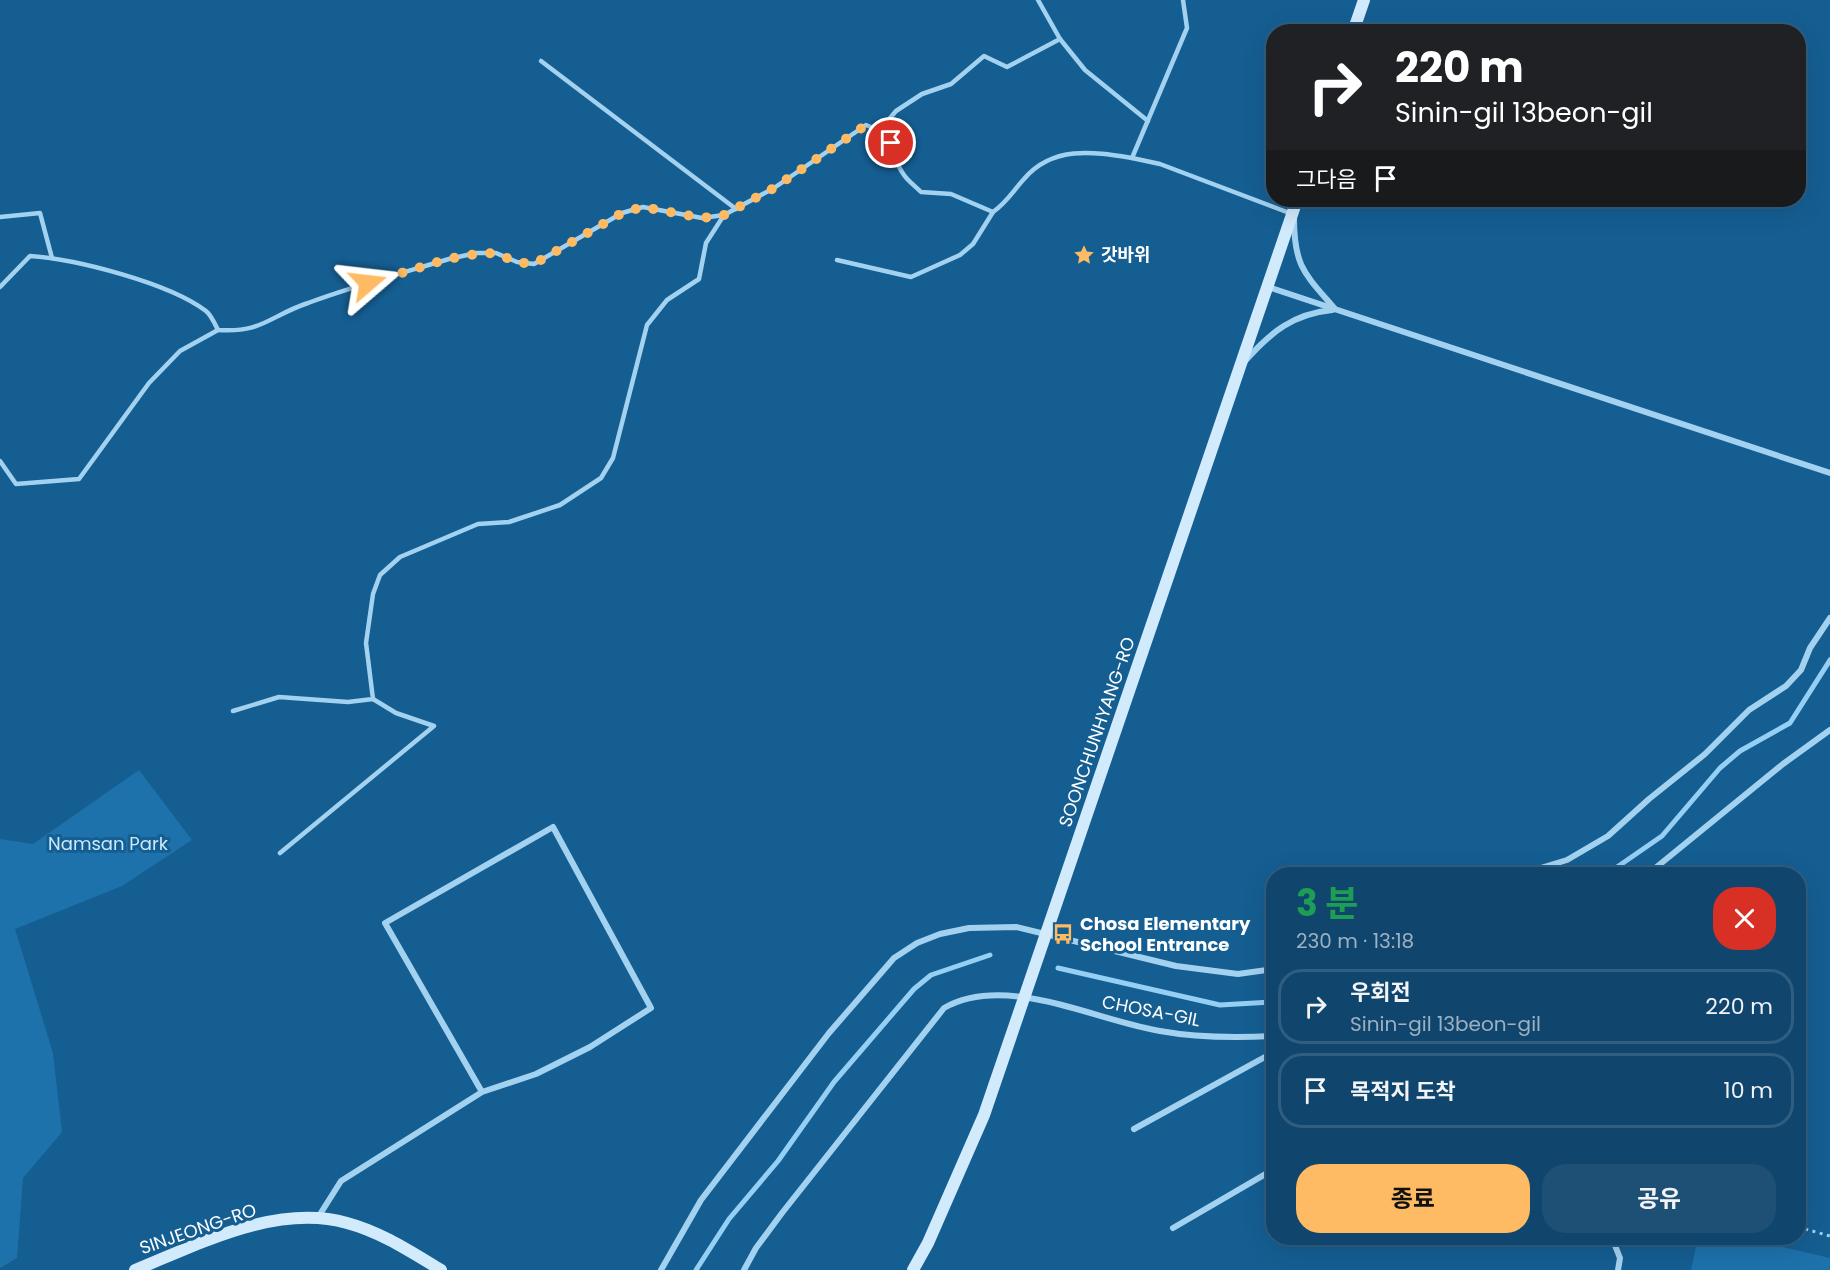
<!DOCTYPE html>
<html lang="ko">
<meta charset="utf-8">
<style>
body{margin:0;font-family:Poppins,"Noto Sans KR",sans-serif;background:#1e5076;color:#f1f3f6;height:100vh;display:flex;flex-direction:column;font-size:22px;white-space:nowrap}
*{box-sizing:border-box;margin:0}
p{font-size:20px;color:#9cb1c2}
.icon{flex:none;width:33px;height:33px;fill:none;stroke:currentColor;stroke-width:2;stroke-linecap:round;stroke-linejoin:round}
.map{position:relative;flex:1;overflow:hidden}
.drawer{position:absolute;left:1266px;top:867px;width:540px;height:378px;display:flex;flex-direction:column;background:#10466e;border-radius:24px;box-shadow:0 6px 24px #0002,0 0 0 2px #305e81}
.drawer>*{flex:none}
.guide{position:absolute;left:1266px;top:24px;width:540px;height:183px;border-radius:24px;box-shadow:0 6px 24px #0002,0 0 0 2px #305e81;background:#202124;color:#fff;overflow:hidden}
.pin{position:absolute;display:grid;place-items:center;width:51px;height:51px;color:#fff;margin:-26px;border:3px solid #fff;border-radius:50%;box-shadow:0 2px 6px #0007}
.me{position:absolute;width:66px;margin:-33px;rotate:73deg;stroke-linejoin:round;filter:drop-shadow(0 0 4px #0008)}
.turn{display:flex;align-items:center;gap:21px;height:126px;padding:0 30px;font-size:27px}
.turn .icon{width:78px;height:78px;stroke-width:2.5}
.turn b{display:block;font-size:42px;line-height:51px}
.then{display:flex;align-items:center;height:57px;padding:0 30px;background:#0003;gap:12px;font-size:22px}
.round{display:grid;place-items:center;flex:none;width:63px;height:63px;border-radius:24px;background:#1e5076}
.headline{display:flex;align-items:center;justify-content:space-between;height:102px;padding:0 30px}
h1{font-size:36px;font-weight:700;line-height:45px;color:#1e9e55}
.action{display:flex;gap:12px;margin-top:auto;padding:12px 30px}
.action a{flex:1;height:69px;border-radius:24px;background:#ffbb63;color:#111;font-size:24px;font-weight:700;line-height:69px;text-align:center}
.action a+a{background:#1e5076;color:#f1f3f6}
ul{padding:0;list-style:none}
li{display:flex;align-items:center;gap:18px;height:75px;margin:0 12px 9px;padding:0 18px;border:3px solid #305e81;border-radius:24px}
li div{flex:1}
li b{display:block;font-size:22px}
li em{font-style:normal}
.map>svg:first-child{display:block}
.green{fill:#1d72ac}
.lines{fill:none;stroke-linecap:round;stroke-linejoin:round}
.stream{stroke:#95cff4;stroke-width:5}
.path{stroke:#a3d2f1;stroke-width:3;stroke-dasharray:3 4.5;stroke-linecap:butt}
.service{stroke:#a3d2f1;stroke-width:4.5}
.minor{stroke:#a3d2f1;stroke-width:6}
.secondary{stroke:#d1eafc;stroke-width:12}
.route{stroke:#ffbb63;stroke-width:10;stroke-dasharray:0 18}
.labels{text-anchor:middle;stroke-width:6;stroke-linejoin:round;paint-order:stroke}
.poi-label{font-size:18px;font-weight:bold;fill:#fff;stroke:#155e92;text-anchor:start}
.street-label{font-size:18px;fill:#fff;stroke:#155e92}
.park-label{font-size:18px;fill:#cae8fc;stroke:#155e92}
</style>
<div class="map">
<svg width="1830" height="1270" viewBox="0 0 1830 1270">
<rect width="100%" height="100%" fill="#155e92"/>
<g class="green">
<polygon points="139,770 192,840 122,886 15,929 53,1053 62,1132 23,1178 17,1258 0,1268 0,839 33,844"/>
<polygon points="1698,1238 1743,1238 1830,1258 1830,1270 1691,1270"/>
</g>
<g class="lines">
<g class="stream">
<polyline points="1607,874 1662,836 1720,768 1740,751 1790,723 1830,660"/>
<polyline points="1058,968 1220,1005 1274,1002"/>
<polyline points="696,1270 729,1219 778,1161 834,1082 914,989 931,975 990,955"/>
</g>
<polyline class="path" points="1798,1227 1830,1236"/>
<g class="service">
<polyline points="1060,39 1085,70 1148,121"/>
<polyline points="541,61 736,209"/>
<polyline points="880,130 896,111 922,94 951,84 984,56 1007,67 1060,39 1038,0"/>
<polyline points="1132,158 1160,164 1292,214"/>
<polyline points="0,217 40,213 52,258"/>
<polyline points="837,260 911,277 960,255 973,244 993,212"/>
<path d="M0,287L30,256C76,259 169,283 206,311C211,315 215,324 218,330C263,333 269,316 308,303C354,286 402,273 449,259L476,253H496L517,262L534,264L622,213L643,207L702,218L724,215L774,188L866,125C897,136 888,153 904,175C908,181 915,186 921,192L951,194L993,212C1007,202 1013,191 1024,179C1053,145 1094,152 1132,158L1187,28L1183,0"/>
<polyline points="0,461 16,484 79,479 149,383 180,351 218,330"/>
<polyline points="233,711 279,697 348,702 373,699 366,643 373,594 380,575 400,557 478,524 509,522 560,505 601,478 613,458 647,325 667,300 699,279 706,243 724,215"/>
<polyline points="280,853 434,726 396,713 373,699"/>
</g>
<g class="minor">
<path d="M1294,218C1294,267 1305,274 1335,309"/>
<polyline points="1268,287 1830,473"/>
<path d="M1246,360C1271,332 1293,314 1332,310"/>
<polyline points="1521,874 1567,860 1608,836 1649,799 1705,754 1749,710 1786,686 1801,670 1810,648 1830,618"/>
<polyline points="1648,874 1783,764 1830,730"/>
<polyline points="1134,1129 1274,1052"/>
<polyline points="317,1219 341,1181 482,1092 536,1074 590,1047 651,1008 553,827 385,923 482,1092"/>
<polyline points="1173,1228 1274,1169"/>
<polyline points="1612,1238 1620,1258 1618,1270"/>
<polyline points="661,1270 701,1200 829,1033 894,958 917,943 940,934 969,928 1016,927 1176,966 1238,974 1274,969"/>
<path d="M744,1270L756,1248L782,1213L944,1008C1006,973 1094,1020 1160,1031C1198,1038 1235,1038 1274,1036"/>
</g>
<g class="secondary">
<polyline points="1353,32 1364,0"/>
<path d="M135,1270C199,1244 277,1203 347,1223C381,1232 411,1252 441,1270"/>
<polyline points="913,1270 928,1243 984,1115 1297,200"/>
</g>
</g>
<g class="lines">
<polyline class="route" points="368,283 448,259 476,254 496,253 516,262 534,264 622,213 643,207 702,218 724,215 774,188 866,125 880,130 891,143"/>
</g>
<defs>
<g id="sight-bare" transform="scale(1.62)"><path d="M0-6L1.8-2.2L6-1.7L2.9 1.2L3.7 5.4L0 3.3L-3.7 5.4L-2.9 1.2L-6-1.7L-1.8-2.2Z" fill="#ffbb63" stroke="#155e92" stroke-width="2.5" paint-order="stroke"/></g>
<g id="bus-bare" transform="scale(1.62)"><path d="M-5-6H5V4H4V6H2V4H-2V6H-4V4H-5ZM-3.5-4V0h7V-4ZM-3.5 1.2v1.5H-2V1.2ZM2 1.2v1.5H3.5V1.2Z" fill="#ffbb63" stroke="#155e92" stroke-width="2.5" paint-order="stroke"/></g>
</defs>
<g fill-rule="evenodd">
<use href="#sight-bare" x="1084" y="255"/>
<use href="#bus-bare" x="1063" y="934"/>
</g>
<g class="labels">
<g class="poi-label">
<text x="1101" y="261">갓바위</text>
<text x="1080" y="930">Chosa Elementary<tspan x="1080" dy="21">School Entrance</tspan></text>
</g>
<g class="street-label">
<text transform="translate(1097 732) rotate(-71)" y="6">SOONCHUNHYANG-RO</text>
<text transform="translate(1151 1011) rotate(11)" y="6">CHOSA-GIL</text>
<text transform="translate(198 1229) rotate(-19)" y="6">SINJEONG-RO</text>
</g>
<g class="park-label">
<text x="108" y="850">Namsan Park</text>
</g>
</g>
</svg>
<div class="pin" style="left:891px;top:143px;background:#d93025"><svg class="icon" aria-label="arrive" viewBox="0 0 24 24"><path d="M6 21V4h12l-3 4 3 4H6"/></svg></div>
<svg class="me" style="left:368px;top:283px" viewBox="-20 -20 40 40"><path d="M0-17L14 15 0 8-14 15z" fill="#ffbb63" stroke="#fff" stroke-width="4"/></svg>
<div class="guide">
<div class="turn"><svg class="icon" aria-label="right" viewBox="0 0 24 24"><path d="M7 20v-9h11M14 6l5 5-5 5"/></svg><div><b>220 m</b>Sinin-gil 13beon-gil</div></div>
<div class="then">그다음<svg class="icon" aria-label="arrive" viewBox="0 0 24 24"><path d="M6 21V4h12l-3 4 3 4H6"/></svg></div>
</div>
<section class="drawer">
<div class="headline"><div><h1>3 분</h1><p>230 m · 13:18</p></div><a class="round" style="background:#d93025;color:#fff"><svg class="icon" aria-label="close" viewBox="0 0 24 24"><path d="M6 6l12 12M18 6L6 18"/></svg></a></div>
<ul>
<li><svg class="icon" aria-label="right" viewBox="0 0 24 24"><path d="M7 20v-9h11M14 6l5 5-5 5"/></svg><div><b>우회전</b><p>Sinin-gil 13beon-gil</p></div><em>220 m</em></li>
<li><svg class="icon" aria-label="arrive" viewBox="0 0 24 24"><path d="M6 21V4h12l-3 4 3 4H6"/></svg><div><b>목적지 도착</b></div><em>10 m</em></li>
</ul>
<div class="action"><a>종료</a><a>공유</a></div>
</section>
</div>
